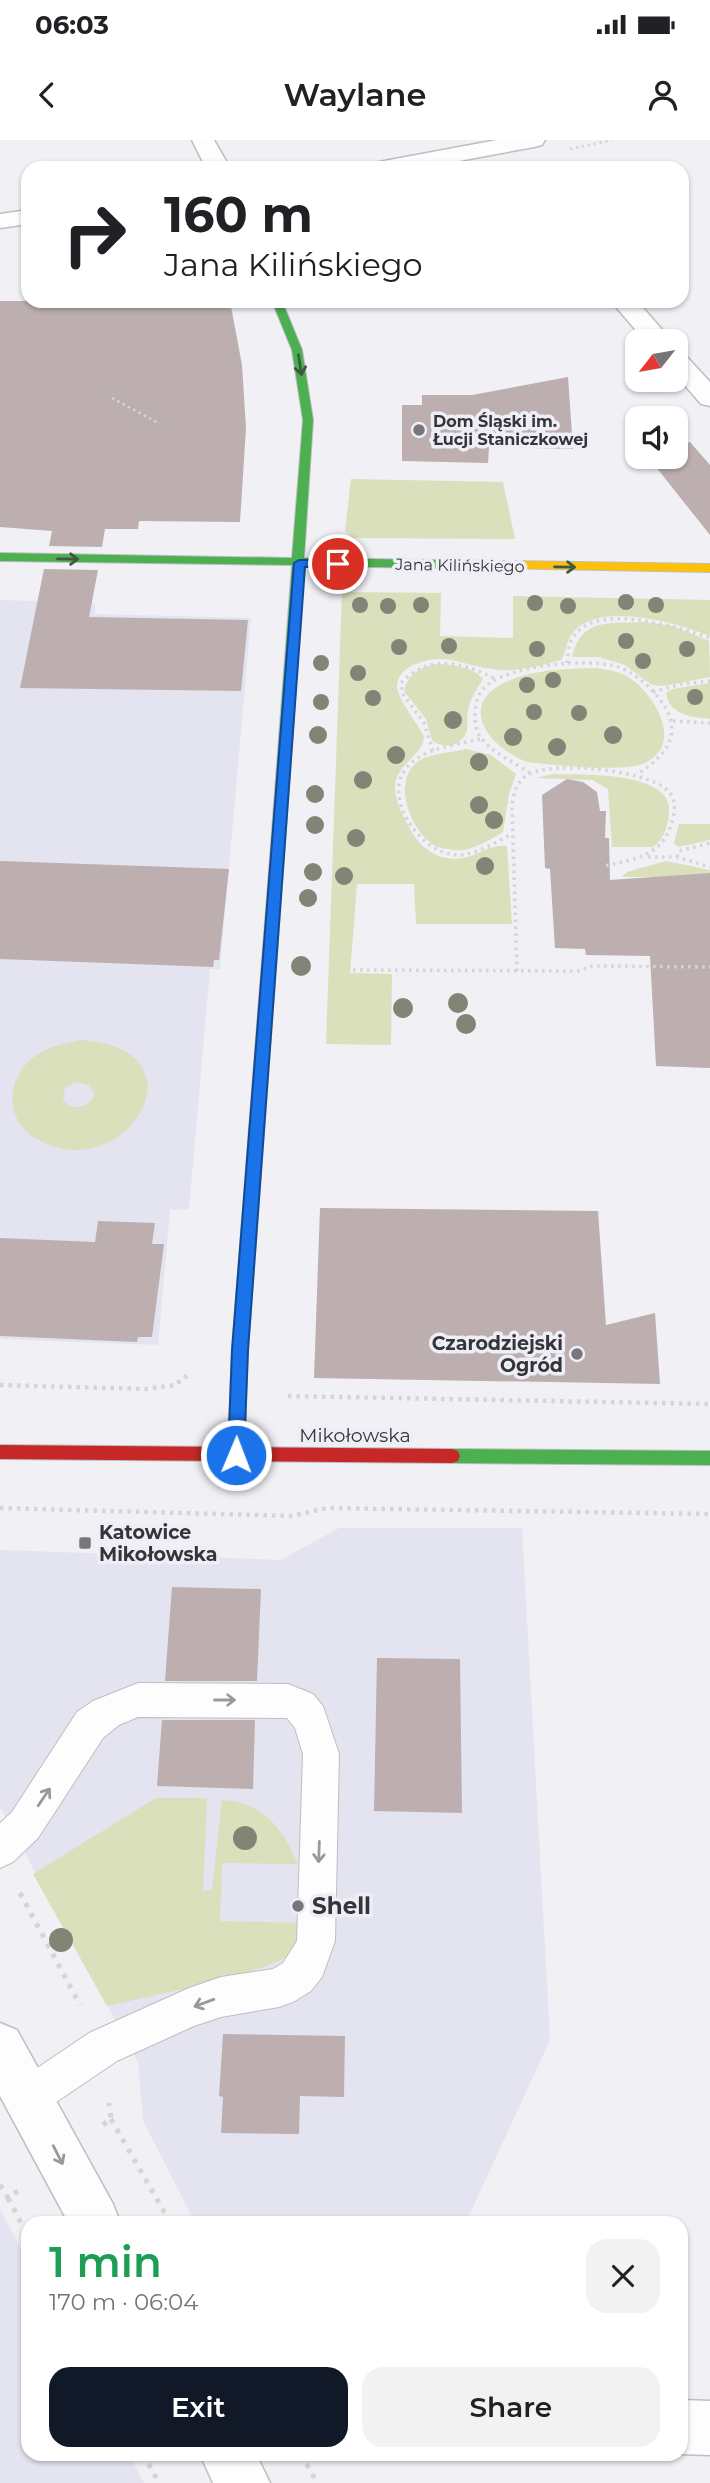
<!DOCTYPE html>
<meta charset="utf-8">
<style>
body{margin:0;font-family:Montserrat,sans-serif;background:#f2f2f2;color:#202124;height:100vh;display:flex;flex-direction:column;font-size:26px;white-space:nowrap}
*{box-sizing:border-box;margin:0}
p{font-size:23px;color:#757577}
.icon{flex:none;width:38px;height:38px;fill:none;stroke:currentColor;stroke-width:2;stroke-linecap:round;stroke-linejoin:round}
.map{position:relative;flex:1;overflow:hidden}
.panel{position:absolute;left:21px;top:2076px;width:667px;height:245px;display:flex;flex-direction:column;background:#fff;border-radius:21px;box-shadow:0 2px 5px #0004}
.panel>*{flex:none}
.top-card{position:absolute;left:21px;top:21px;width:668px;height:147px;border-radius:21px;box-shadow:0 2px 5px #0004;background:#fff;color:#202124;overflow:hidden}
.needle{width:46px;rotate:239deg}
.fabs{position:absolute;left:625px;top:189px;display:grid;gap:14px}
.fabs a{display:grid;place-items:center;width:63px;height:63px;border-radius:14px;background:#fff;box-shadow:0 2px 5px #0004;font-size:35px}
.pin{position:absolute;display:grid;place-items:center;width:60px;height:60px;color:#fff;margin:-30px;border:4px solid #fff;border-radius:50%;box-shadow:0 2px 7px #0007}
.me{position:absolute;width:77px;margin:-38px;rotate:1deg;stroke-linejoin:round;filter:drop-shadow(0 0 5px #0008)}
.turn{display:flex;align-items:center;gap:24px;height:147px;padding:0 28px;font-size:32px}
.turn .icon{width:91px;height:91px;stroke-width:2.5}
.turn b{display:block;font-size:49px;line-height:60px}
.round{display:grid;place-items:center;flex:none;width:74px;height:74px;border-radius:21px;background:#f2f2f2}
.summary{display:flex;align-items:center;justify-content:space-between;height:119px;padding:0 28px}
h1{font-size:42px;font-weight:600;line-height:52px;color:#1e9e55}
.primary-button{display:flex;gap:14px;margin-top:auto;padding:14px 28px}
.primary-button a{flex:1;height:80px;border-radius:21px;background:#111827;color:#fff;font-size:28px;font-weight:600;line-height:80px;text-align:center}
.primary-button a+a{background:#f2f2f2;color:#202124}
.status{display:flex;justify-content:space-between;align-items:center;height:49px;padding:0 35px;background:#fff;direction:ltr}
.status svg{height:19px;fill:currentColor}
header{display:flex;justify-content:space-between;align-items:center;height:91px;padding:0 28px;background:#fff;font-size:32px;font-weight:600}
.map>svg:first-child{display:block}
.built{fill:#e3e4ef}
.green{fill:#dadfbc;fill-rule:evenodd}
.building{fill:#bdafaf}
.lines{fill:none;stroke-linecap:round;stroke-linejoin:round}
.lane-casing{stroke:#bebec2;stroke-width:2}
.street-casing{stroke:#bebec2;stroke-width:3}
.fast-casing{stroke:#bebec2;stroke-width:2}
.slow-casing{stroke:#bebec2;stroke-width:2}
.jam-casing{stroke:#bebec2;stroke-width:2}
.path-far3{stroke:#d5d5d6;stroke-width:2.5;stroke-dasharray:2.5 3.5;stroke-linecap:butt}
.path-far2{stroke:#d5d5d6;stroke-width:3.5;stroke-dasharray:2.5 4.5;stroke-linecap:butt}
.path-far1{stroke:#d5d5d6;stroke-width:4.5;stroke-dasharray:3.5 5;stroke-linecap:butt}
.path{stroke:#d5d5d6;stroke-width:5;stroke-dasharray:4.5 7;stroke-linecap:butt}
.lane{fill:#fdfdfe;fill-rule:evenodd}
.street{fill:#fdfdfe;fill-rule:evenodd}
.fast{fill:#4caf50;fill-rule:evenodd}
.slow{fill:#ffc107;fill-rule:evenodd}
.jam{fill:#c62828;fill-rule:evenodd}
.tree{fill:#828475}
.oneway{stroke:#3c5a40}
.oneway2{stroke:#99999c}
.route{fill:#1a73e8;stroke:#114b97;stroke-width:2}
.poi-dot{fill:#76767b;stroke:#eeeef7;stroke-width:2.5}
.labels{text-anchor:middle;stroke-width:7;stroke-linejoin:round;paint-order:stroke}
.far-poi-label{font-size:16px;font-weight:bold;fill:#353539;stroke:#eeeef7;text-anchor:start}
.far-street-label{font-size:16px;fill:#353539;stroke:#eeeef7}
.poi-label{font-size:19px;font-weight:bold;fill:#353539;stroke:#eeeef7;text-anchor:end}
.street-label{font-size:19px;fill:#353539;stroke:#eeeef7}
.near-poi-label{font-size:23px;font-weight:bold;fill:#353539;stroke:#eeeef7;text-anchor:start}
</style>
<div class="status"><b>06:03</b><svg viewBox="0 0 49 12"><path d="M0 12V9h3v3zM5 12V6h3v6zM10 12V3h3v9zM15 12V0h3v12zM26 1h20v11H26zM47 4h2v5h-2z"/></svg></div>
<header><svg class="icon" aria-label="back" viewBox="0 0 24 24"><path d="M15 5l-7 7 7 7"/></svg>Waylane<svg class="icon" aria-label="person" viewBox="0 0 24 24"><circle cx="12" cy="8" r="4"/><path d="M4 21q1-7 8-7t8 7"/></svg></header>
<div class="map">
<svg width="710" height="2343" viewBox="0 0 710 2343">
<rect width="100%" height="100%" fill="#f0f0f5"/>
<g class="built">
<polygon points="0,460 95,463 95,474 251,478 220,829 210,829 189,1069 170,1070 158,1205 0,1199"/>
<polygon points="339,1388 522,1388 550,1900 466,2082 195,2082 143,1981 138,1922 0,1667 0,1410 281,1420"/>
<polygon points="0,2069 28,2122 28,2314 129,2314 144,2343 0,2343"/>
</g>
<g class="green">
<polygon points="351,339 503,342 515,399 353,398 345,391"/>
<path d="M342,452L441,453L440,496L513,498V456L710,460V496C677,483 603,461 574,491C566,500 567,511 561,520C540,526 514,533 492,529C460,525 446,511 413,525C405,529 398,535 397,545C396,557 418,584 424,597C421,618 396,624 395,646C394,660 403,675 409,687C421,711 444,725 471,716C483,711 495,704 507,706L512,784H416L414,744H357L350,833L392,834L391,905L326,904Z"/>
<path d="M643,482L673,486L709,501L710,537L664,546L652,545L625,525L599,517H572C582,477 609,484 643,482Z"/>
<path d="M438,524C453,525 474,527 483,539C477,549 470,559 468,570C466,577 469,586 466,593C460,607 442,609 432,600L426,579L404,551C409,533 420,527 438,524Z"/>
<path d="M597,528C608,530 618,531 628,537C654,553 685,604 645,623C621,633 555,625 527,622C491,608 455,566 506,542C533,529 568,529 597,528Z"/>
<path d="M710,543V579C692,577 669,575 666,553L672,549Z"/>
<path d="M466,609L491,615L516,634L509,654L503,692C491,699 477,708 463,710C455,711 443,709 436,706C412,694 393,646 414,625C426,613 450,613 466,609Z"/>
<path d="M553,634C580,635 675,630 669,674C667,689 664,698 653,707H612L608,649L592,640L536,638Z"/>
<polygon points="679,684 710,684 710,700 678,707 674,703"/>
<polygon points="666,721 710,730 710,737 622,737 627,732"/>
<path d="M81,900C212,909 124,1050 37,999C2,979 6,933 40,913C53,905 67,903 81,900ZM75,942L90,945L94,953C92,965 81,969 69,966L63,960L65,948Z"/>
<path d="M156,1658H207L203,1751L212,1750L222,1660C265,1663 282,1688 298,1724L222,1723L220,1781L302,1783C300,1791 300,1802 296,1809C284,1831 138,1858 107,1866L33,1734Z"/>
</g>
<g class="building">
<polygon points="0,161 230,161 242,225 246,288 240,382 139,381 138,389 105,389 102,407 49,406 52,391 0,387"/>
<polygon points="568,237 573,309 489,307 488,323 402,321 402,265 422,265 422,255 472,255"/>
<polygon points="690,302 710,325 710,395 648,317 676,317 676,306"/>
<polygon points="44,429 98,430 89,477 248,480 241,551 20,548"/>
<polygon points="567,639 583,642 597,652 600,671 606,671 605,698 609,698 610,740 710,733 710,928 656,926 650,816 586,815 585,809 555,808 550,729 545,728 542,655"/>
<polygon points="0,721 229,729 219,820 214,820 213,827 0,819"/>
<polygon points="320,1068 598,1071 606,1185 655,1173 660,1244 314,1238"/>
<polygon points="98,1081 155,1083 152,1104 164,1104 152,1197 138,1197 137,1202 0,1196 0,1098 95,1102"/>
<polygon points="172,1447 261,1449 257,1541 165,1541"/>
<polygon points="377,1518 460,1519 462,1673 374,1671"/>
<polygon points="162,1580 255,1580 253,1649 157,1646"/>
<polygon points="223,1894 345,1896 344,1957 300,1956 299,1994 221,1993 223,1957 219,1956"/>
</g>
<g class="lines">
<g class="lane-casing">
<polygon id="lane" points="138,1543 288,1544 313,1554 323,1566 339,1614 335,1801 322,1837 311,1851 293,1862 279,1867 221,1877 194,1886 117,1921 43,1971 29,1977 15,1971 9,1957 15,1943 89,1893 189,1848 221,1837 273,1829 283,1823 297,1801 303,1614 295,1588 287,1578 138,1577 119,1585 103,1598 38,1698 13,1722 0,1728 0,1683 12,1672 77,1572 93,1561"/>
</g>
<g class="street-casing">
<g id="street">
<polygon points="192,0 214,0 230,28 206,28"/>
<polygon points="497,0 545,0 542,5 534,7 421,28 372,28 376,23 384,21"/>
<polygon points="28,70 28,84 0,88 0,74"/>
<polygon points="611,161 637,161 672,201 645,201"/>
<polygon points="676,212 685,215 710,242 710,266 701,264 676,235"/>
<polygon points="0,1883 17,1890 113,2064 120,2082 68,2082 0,1956"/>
<polygon points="681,2260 710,2261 710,2315 680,2314"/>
<polygon points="200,2314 256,2314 270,2343 213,2343"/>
</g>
</g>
<g class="fast-casing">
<g id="fast">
<polygon points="272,161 282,161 302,210 313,280 304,418 501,421 507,425 501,429 304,426 284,718 277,723 270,718 292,425 0,421 0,413 292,418 303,280 292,210"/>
<polygon points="452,1309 710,1311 710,1325 452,1323 446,1321 444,1316 446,1311"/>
</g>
</g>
<g class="slow-casing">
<g id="slow">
<polygon points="501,421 710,424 710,432 497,428 495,425"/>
<polygon points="277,713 284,718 248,1210 244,1315 242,1320 236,1322 230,1320 228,1315 232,1210 270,718"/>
</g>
</g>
<g class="jam-casing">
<polygon id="jam" points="0,1305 452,1309 458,1311 460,1316 458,1321 452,1323 0,1319"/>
</g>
<g class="path-far3">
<polyline points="570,9 612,0"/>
<polyline points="312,28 345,22"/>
<polyline points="112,258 160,284"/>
</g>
<g class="path-far2">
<path d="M567,523C568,516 568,507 571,501C591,459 677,487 710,498"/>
<polyline points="653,552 681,544 710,541"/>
<polyline points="673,581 710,583"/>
<path d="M480,599C457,605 428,607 410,624C378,654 420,714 457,715C476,715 496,702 512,694"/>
<path d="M433,611L424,583L402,553L401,543C430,513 464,522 497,540"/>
<path d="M530,633C514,622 494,614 482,599C477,594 476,586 475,579C475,569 476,557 483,549C504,525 589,517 618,527C639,534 663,557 670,578C678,604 657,621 638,634"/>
<polyline points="648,717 677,717 710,727"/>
<polyline points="677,717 679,711 710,703"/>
<polyline points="353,830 578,831 592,826 710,827"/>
<path d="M517,831L512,666C513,654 517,640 529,634C555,621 644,630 666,649C675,656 676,668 673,678C665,715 637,719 604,726"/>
</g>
<g class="path-far1">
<polyline points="0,1245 146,1249 175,1245 189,1234"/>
<polyline points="288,1256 710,1264"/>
<polyline points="0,1368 292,1376 327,1368 710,1374"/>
</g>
<g class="path">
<polyline points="20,1753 80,1865"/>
<polyline points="111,1979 170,2082"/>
<polyline points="103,1985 111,1979 109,1963"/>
<polyline points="0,2045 8,2058 19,2050"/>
<polyline points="8,2058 28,2096"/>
<polyline points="143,2314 159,2343"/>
<polyline points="301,2314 317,2343"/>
</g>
<use href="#lane" class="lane"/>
<use href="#street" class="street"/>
<use href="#fast" class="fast"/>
<use href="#slow" class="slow"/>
<use href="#jam" class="jam"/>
</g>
<g class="tree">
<circle cx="626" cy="462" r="8"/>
<circle cx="535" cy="463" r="8"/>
<circle cx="360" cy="465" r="8"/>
<circle cx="421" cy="465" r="8"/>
<circle cx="656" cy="465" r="8"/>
<circle cx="388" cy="466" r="8"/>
<circle cx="568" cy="466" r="8"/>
<circle cx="626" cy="501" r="8"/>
<circle cx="449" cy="506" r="8"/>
<circle cx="399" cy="507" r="8"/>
<circle cx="537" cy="509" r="8"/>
<circle cx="687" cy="509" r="8"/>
<circle cx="643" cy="521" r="8"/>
<circle cx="321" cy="523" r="8"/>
<circle cx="358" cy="533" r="8"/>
<circle cx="553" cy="540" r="8"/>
<circle cx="527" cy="545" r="8"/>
<circle cx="695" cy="557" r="8"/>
<circle cx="373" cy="558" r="8"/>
<circle cx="321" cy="562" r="8"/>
<circle cx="534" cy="572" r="8"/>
<circle cx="579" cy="573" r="8"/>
<circle cx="453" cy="580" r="9"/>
<circle cx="318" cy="595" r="9"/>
<circle cx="613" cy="595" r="9"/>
<circle cx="513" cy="597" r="9"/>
<circle cx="557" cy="607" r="9"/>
<circle cx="396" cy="615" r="9"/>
<circle cx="479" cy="622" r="9"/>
<circle cx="363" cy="640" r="9"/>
<circle cx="315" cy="654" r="9"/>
<circle cx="479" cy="665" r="9"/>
<circle cx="494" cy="680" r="9"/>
<circle cx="315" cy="685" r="9"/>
<circle cx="356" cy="698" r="9"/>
<circle cx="485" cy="726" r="9"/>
<circle cx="313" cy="732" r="9"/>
<circle cx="344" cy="736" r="9"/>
<circle cx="308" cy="758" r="9"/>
<circle cx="301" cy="826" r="10"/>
<circle cx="458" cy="863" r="10"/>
<circle cx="403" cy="868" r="10"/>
<circle cx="466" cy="884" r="10"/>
<circle cx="245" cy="1698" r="12"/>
<circle cx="61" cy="1800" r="12"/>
</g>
<defs><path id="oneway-shaft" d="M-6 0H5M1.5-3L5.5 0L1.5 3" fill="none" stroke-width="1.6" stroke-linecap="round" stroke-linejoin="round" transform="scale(1.75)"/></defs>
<g class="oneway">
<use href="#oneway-shaft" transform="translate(300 225) rotate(81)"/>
<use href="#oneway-shaft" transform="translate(68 419) rotate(1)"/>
<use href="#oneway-shaft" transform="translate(565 427) rotate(1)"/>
</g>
<g class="oneway2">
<use href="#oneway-shaft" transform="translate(225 1560)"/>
<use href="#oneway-shaft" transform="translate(44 1657) rotate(-56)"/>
<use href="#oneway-shaft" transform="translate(319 1712) rotate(92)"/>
<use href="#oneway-shaft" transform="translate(204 1863) rotate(160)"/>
<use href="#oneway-shaft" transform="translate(58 2015) rotate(63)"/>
</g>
<polygon class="route" points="338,420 344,424 342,426 305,427 248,1210 244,1315 242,1320 236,1322 230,1320 228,1315 232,1210 294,423 299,420"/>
<g class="poi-dot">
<circle cx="419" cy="290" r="7"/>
<circle cx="577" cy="1214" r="7"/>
<rect x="78" y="1396" width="14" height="14" rx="3.5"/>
<circle cx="298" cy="1766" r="7"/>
</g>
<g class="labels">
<g class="far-poi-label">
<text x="433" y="287">Dom Śląski im.<tspan x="433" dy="18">Łucji Staniczkowej</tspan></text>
</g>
<g class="far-street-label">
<text transform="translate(460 425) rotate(1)" y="6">Jana Kilińskiego</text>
</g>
<g class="poi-label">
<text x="563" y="1210">Czarodziejski<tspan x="563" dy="22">Ogród</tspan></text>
<text x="99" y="1399" text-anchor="start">Katowice<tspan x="99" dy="22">Mikołowska</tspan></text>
</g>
<g class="street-label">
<text x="355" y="1302">Mikołowska</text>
</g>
<g class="near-poi-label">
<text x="312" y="1774">Shell</text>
</g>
</g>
</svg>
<div class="fabs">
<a><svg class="needle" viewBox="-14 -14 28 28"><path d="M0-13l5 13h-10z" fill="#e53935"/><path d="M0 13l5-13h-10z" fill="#757577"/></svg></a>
<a><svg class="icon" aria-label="sound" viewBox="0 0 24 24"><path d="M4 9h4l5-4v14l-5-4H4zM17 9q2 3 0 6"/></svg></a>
</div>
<div class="pin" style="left:338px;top:424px;background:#d93025"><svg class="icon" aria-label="arrive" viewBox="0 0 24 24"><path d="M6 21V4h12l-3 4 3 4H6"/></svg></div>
<svg class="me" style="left:236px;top:1315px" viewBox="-20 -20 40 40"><circle r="17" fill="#1a73e8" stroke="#fff" stroke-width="3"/><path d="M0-11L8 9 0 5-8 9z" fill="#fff"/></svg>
<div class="top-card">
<div class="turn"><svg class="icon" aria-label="right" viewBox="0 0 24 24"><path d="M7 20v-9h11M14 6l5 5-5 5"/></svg><div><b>160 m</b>Jana Kilińskiego</div></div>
</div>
<section class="panel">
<div class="summary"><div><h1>1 min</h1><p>170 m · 06:04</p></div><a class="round"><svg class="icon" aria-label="close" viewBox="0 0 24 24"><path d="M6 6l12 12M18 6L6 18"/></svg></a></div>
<div class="primary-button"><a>Exit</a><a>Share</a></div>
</section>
</div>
